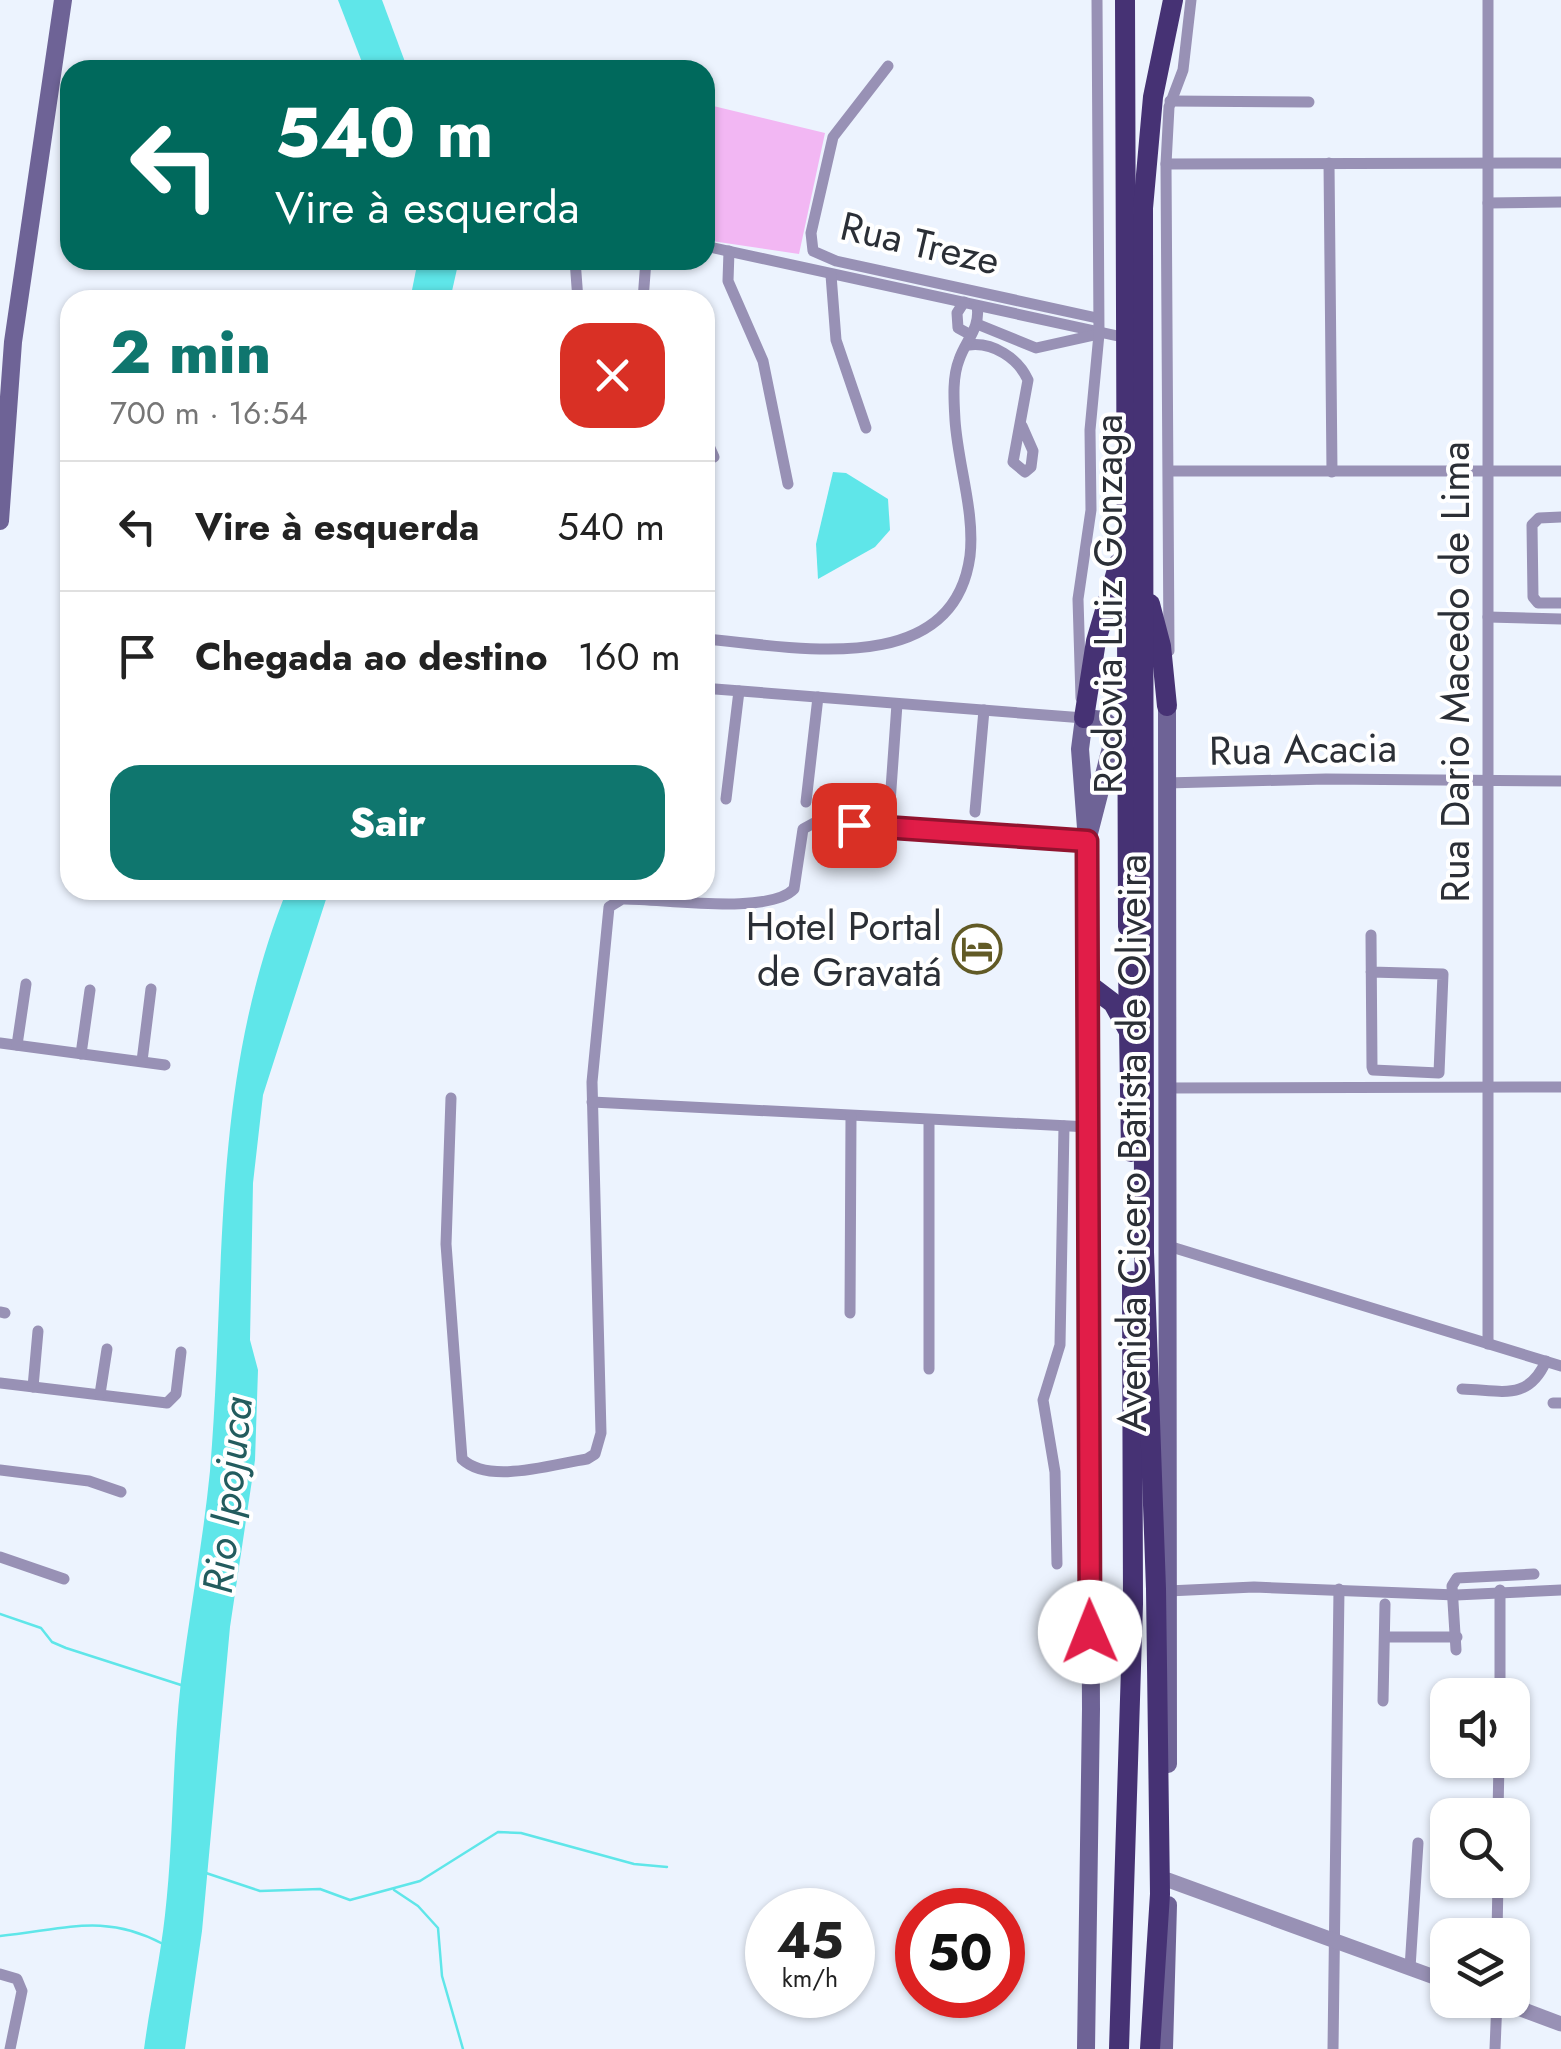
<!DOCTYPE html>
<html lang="pt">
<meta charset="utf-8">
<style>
body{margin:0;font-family:Jost,sans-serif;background:#f2f2f2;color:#222;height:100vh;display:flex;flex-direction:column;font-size:38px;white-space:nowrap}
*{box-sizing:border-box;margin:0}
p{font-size:32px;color:#767676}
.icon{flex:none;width:55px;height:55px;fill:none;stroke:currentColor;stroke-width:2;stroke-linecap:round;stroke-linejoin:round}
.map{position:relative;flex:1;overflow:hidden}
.panel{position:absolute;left:60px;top:290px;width:655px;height:610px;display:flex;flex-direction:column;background:#fff;border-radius:30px;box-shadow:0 2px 8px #0004}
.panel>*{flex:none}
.guide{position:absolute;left:60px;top:60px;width:655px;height:210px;border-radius:30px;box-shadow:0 2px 8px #0004;background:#00695c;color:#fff;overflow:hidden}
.tools{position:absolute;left:1430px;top:1678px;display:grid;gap:20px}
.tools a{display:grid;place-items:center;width:100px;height:100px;border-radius:20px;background:#fff;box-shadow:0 2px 8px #0004;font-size:50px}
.speed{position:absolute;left:745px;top:1888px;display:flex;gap:20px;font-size:50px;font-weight:700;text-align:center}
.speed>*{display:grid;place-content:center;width:130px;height:130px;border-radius:50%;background:#fff;box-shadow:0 2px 8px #0004;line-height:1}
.speed small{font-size:25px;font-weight:400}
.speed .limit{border:15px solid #d22;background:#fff;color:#111}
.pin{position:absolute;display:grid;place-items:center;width:85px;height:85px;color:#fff;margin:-42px;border-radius:20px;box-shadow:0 5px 15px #0006}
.me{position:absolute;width:110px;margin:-55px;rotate:359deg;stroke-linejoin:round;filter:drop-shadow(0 0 8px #0008)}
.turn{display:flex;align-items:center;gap:35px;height:210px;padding:0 50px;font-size:45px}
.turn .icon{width:130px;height:130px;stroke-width:2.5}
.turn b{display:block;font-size:70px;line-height:85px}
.round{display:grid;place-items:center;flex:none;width:105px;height:105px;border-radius:30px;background:#f2f2f2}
.overview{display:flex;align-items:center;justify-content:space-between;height:170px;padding:0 50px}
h1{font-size:60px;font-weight:800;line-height:75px;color:#0f766e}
.button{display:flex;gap:20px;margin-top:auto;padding:20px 50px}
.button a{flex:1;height:115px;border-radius:30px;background:#0f766e;color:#fff;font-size:40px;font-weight:800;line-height:115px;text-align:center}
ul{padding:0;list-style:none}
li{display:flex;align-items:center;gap:30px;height:130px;padding:0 50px;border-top:2px solid #e0e0e0}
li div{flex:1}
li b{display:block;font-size:38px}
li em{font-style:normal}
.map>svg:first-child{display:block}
.green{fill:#f2b7f3}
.water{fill:#5fe6e9}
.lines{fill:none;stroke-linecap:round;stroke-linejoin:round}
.stream{stroke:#5fe6e9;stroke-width:2.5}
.minor{stroke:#9891b5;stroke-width:11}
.tertiary{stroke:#9891b5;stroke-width:15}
.secondary{stroke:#6e6396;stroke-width:18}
.trunk{stroke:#463274;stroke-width:20}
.route-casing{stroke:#92132f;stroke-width:25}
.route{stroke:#e11d48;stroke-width:18}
.labels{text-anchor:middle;stroke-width:8;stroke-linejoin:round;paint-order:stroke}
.street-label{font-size:40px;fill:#2b2f36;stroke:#fff}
.poi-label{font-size:40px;fill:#2b2f36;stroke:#fff;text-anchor:end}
.water-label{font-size:42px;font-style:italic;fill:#235c5e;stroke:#fff}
</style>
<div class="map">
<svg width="1561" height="2049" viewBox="0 0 1561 2049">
<rect width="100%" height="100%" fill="#ecf3fe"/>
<polygon class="green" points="705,104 825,133 799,254 705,240"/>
<g class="water">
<polygon points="338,0 382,0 408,70 365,70"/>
<polygon points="418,260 459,260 450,300 410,300"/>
<polygon points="833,472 846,473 888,499 890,530 875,547 818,579 816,544"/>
<path d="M287,890H329L263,1095L253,1183L250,1340L258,1370L255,1460L230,1627L202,1931L185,2049H144C150,2004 160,1960 165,1915C174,1837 172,1758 181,1681C190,1611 203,1541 210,1471C227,1269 209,1084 287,890Z"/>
</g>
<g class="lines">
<g class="stream">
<polyline points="0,1614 41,1628 52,1642 66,1648 181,1685"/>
<polyline points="206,1873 260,1891 320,1889 350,1900 420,1881 498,1832 521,1833 634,1864 667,1867"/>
<polyline points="394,1890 418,1906 438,1928 442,1976 463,2049"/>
<path d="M0,1936C63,1930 104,1912 163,1944"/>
</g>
<g class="minor">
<polyline points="888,66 833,137 811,233 813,251 836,261 1097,318"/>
<polyline points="1170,101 1309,102"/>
<polyline points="1329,163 1332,472"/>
<polyline points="1166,164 1561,163"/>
<polyline points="1488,203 1561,202"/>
<polyline points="705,246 1127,338"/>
<polyline points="729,251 728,281 763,361 788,484"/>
<polyline points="575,260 578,300"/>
<polyline points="831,275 836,340 866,428"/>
<polyline points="643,300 646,260"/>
<polyline points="964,302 957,313 958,328 969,334"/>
<polyline points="977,324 1036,348 1099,334"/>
<path d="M969,345C993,342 1018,358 1028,380L1013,462L1025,472L1031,467L1033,451L1022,426"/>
<polyline points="705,437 714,457"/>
<polyline points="1170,471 1561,471"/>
<polyline points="1561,517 1539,518 1532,525 1533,597 1538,603 1561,603"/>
<polyline points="1488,617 1561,619"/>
<path d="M705,639C790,646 953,682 970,556C975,512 958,465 955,420C954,401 952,378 959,360C965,341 981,328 977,306"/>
<polyline points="1169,651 1166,164 1169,107 1183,70 1191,0"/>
<polyline points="715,689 1084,718"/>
<polyline points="1081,698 1078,599 1091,510 1090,430 1099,334 1097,0"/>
<polyline points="1166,783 1326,779 1561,781"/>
<polyline points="726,799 739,691"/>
<polyline points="806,802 818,697"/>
<polyline points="890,803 897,704"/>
<polyline points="975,812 984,710"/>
<polyline points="1371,935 1372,1067 1373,1070 1439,1073 1443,974 1371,972"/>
<polyline points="0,1043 165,1065"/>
<polyline points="17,1045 26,984"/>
<polyline points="81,1054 90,990"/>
<polyline points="142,1061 151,989"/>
<polyline points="1166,1088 1561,1087"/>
<path d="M451,1098L446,1244L462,1459C489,1485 553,1464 587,1459L595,1454L601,1433L592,1082L609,907L622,899C660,898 768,916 794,889L803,829L814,823L1087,841"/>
<polyline points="592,1102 1089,1127"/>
<polyline points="929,1120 929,1369"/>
<polyline points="1165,1245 1561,1366"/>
<polyline points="0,1312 5,1313"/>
<polyline points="850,1313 851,1116"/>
<polyline points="1488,1344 1488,0"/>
<polyline points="0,1383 167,1403 176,1394 181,1352"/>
<polyline points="33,1387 38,1331"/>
<path d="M1462,1389C1501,1390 1528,1402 1546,1361"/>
<polyline points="100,1394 107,1349"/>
<polyline points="1553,1403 1561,1403"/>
<polyline points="0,1470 89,1481 121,1492"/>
<polyline points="0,1557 64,1579"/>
<polyline points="1057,1564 1055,1472 1043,1400 1060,1345 1064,1126"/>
<polyline points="1168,1591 1254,1587 1456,1595 1561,1590"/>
<polyline points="1385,1637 1457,1637"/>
<polyline points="1456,1650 1452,1586 1457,1578 1534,1574"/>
<polyline points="1500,1695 1500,1590"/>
<polyline points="1383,1701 1385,1604"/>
<polyline points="1498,1815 1499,1760"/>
<polyline points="1497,1935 1498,1880"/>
<polyline points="1410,1968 1418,1843"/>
<polyline points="0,1974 17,1979 22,1991 10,2049"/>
<polyline points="1333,2049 1339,1589"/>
<polyline points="1495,2049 1497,2000"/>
</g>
<g class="tertiary">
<polyline points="1168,1880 1448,1982"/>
<polyline points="1497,2000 1561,2024"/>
</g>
<g class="secondary">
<polyline points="0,521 13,342 63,0"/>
<polyline points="1167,706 1168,1764"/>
<polyline points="1086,2049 1091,1709 1087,841 1080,749 1084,718 1104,720 1111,726 1113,740 1087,841"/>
<polyline points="1164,2049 1168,1905"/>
</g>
<g class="trunk">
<polyline points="1125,0 1128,927"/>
<polyline points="1150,604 1161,646 1167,706"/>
<polyline points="1084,718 1096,641 1119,563"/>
<polyline points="1128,966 1131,1152"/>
<polyline points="1088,984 1113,1003 1128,1030"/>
<polyline points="1119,2049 1133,1604 1132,1281"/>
<polyline points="1150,2049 1160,1894 1156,1589 1144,1252 1143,208 1153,97 1173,0"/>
</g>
</g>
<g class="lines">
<g class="route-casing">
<polyline id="route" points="854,825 1087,841 1090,1632"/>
</g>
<use href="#route" class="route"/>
</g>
<defs>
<g id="hotel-ring" transform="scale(2.5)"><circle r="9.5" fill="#fff" stroke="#615a26" stroke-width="1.5"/><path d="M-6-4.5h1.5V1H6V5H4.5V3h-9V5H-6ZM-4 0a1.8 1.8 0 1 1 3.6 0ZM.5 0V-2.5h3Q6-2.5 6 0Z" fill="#615a26"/></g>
</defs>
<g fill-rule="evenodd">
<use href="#hotel-ring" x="977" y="949"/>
</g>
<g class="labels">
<g class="street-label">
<text transform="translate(920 243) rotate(13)" y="14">Rua Treze</text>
<text transform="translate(1108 604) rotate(-90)" y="14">Rodovia Luiz Gonzaga</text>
<text transform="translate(1455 672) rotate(-90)" y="14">Rua Dario Macedo de Lima</text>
<text transform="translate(1303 749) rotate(-1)" y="14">Rua Acacia</text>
<text transform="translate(1132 1143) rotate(-90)" y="14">Avenida Cicero Batista de Oliveira</text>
</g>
<g class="poi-label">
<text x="942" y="940">Hotel Portal<tspan x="942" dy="46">de Gravatá</tspan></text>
</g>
<g class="water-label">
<text transform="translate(227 1495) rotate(-84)" y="15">Rio Ipojuca</text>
</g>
</g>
</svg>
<div class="tools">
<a><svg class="icon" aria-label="sound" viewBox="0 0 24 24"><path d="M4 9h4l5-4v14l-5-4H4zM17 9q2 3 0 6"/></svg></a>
<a><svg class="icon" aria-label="search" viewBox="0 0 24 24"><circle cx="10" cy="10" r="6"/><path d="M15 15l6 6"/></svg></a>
<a><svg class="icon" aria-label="layers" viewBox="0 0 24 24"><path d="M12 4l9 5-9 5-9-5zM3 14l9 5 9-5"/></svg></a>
</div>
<div class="speed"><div>45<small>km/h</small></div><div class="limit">50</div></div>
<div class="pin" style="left:854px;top:825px;background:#d93025"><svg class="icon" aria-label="arrive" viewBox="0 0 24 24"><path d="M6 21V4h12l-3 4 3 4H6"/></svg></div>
<svg class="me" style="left:1090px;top:1632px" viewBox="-20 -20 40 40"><circle r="19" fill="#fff"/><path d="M0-13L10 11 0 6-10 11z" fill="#e11d48"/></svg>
<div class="guide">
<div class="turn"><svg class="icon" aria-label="left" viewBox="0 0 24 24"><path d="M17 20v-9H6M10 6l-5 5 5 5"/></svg><div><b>540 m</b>Vire à esquerda</div></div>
</div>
<section class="panel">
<div class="overview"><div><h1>2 min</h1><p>700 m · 16:54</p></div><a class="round" style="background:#d93025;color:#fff"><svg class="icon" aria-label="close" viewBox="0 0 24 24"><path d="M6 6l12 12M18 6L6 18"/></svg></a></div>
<ul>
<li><svg class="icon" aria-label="left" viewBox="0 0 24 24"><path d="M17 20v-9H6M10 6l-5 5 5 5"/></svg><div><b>Vire à esquerda</b></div><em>540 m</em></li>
<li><svg class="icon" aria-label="arrive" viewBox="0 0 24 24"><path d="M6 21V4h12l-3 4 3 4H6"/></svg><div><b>Chegada ao destino</b></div><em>160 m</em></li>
</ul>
<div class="button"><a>Sair</a></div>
</section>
</div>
